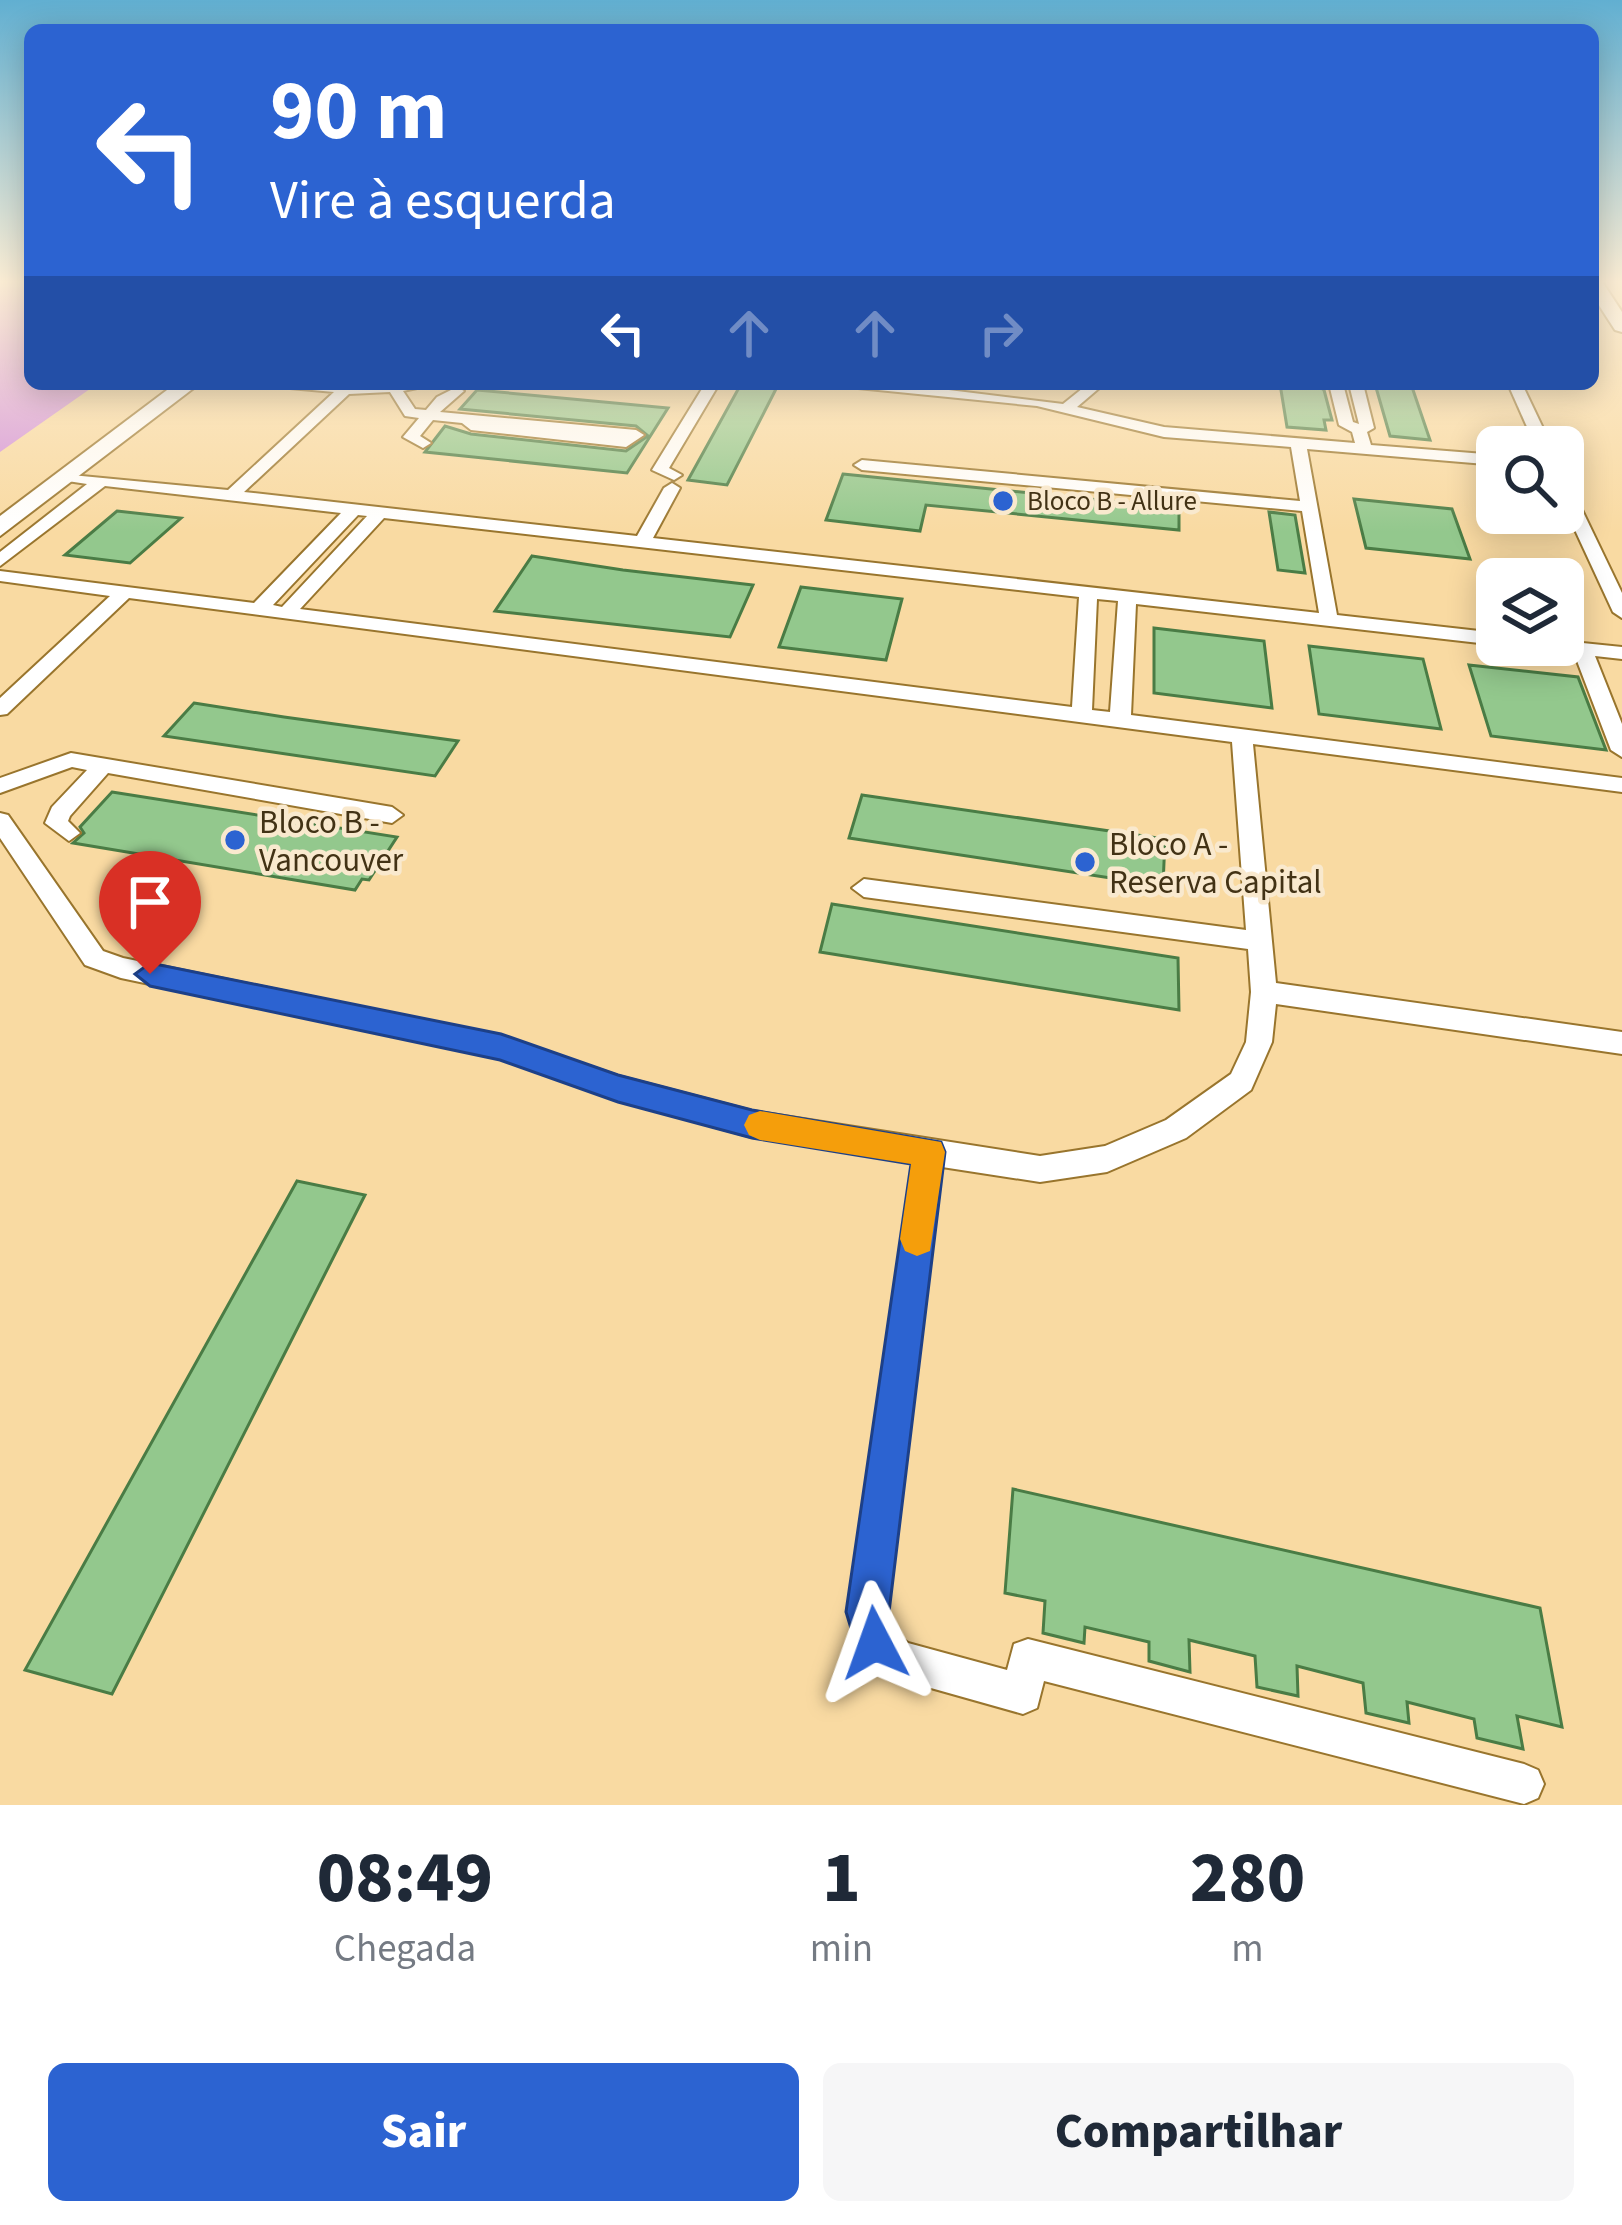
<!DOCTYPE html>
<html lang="pt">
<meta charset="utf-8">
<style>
body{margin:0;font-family:"Source Sans 3",sans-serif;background:#f6f6f7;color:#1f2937;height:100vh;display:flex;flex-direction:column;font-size:45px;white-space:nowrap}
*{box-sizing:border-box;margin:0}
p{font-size:39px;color:#747a83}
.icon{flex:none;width:66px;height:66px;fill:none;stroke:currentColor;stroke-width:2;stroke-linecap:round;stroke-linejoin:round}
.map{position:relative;height:1805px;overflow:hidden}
.drawer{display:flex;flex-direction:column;background:#fff;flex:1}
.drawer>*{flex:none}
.banner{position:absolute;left:24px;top:24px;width:1575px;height:366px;border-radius:18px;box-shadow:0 6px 30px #0003;background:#2c63d1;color:#fff;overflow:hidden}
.tools{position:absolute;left:1476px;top:426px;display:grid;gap:24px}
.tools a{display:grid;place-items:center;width:108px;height:108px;border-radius:18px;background:#fff;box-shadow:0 6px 30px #0003;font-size:60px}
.pin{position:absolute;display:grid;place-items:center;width:102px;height:102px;color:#fff;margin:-123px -51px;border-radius:50% 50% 50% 0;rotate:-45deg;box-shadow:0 0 12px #0007}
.pin .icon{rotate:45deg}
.me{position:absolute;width:132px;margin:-66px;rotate:356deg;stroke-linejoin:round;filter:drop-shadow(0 0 9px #0008)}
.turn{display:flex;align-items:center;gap:42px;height:252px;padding:0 48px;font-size:54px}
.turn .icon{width:156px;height:156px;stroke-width:2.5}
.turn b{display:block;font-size:84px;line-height:102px}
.lanes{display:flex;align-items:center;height:114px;padding:0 48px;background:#0003;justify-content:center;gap:60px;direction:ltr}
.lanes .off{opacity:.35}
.eta{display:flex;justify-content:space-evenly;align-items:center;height:204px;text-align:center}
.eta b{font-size:72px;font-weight:800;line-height:84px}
.primary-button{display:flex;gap:24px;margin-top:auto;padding:24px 48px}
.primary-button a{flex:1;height:138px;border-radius:18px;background:#2c63d1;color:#fff;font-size:48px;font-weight:800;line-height:138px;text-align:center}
.primary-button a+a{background:#f6f6f7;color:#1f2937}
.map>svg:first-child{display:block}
.green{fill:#d391dd}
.building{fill:#93c88d;stroke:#4a7c45;stroke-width:3}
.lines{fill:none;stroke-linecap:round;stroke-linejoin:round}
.street-casing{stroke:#99752d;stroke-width:4}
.secondary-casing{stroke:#99752d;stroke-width:4}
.street{fill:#fff;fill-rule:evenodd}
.secondary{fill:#fff;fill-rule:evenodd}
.route{fill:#2c63d1;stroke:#1d4088;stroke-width:3}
.slow{fill:#f59e0b}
.poi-dot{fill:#2c63d1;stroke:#f9e9ce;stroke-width:4.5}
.labels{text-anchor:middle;stroke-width:9;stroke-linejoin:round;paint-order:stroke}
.far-poi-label{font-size:27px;fill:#423215;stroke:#f9e9ce;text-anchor:start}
.poi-label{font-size:33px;fill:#423215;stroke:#f9e9ce;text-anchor:start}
</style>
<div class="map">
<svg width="1622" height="1805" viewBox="0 0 1622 1805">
<rect width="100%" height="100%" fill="#f9daa2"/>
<polygon class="green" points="0,280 30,280 30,384 97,384 0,452"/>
<g class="building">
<polygon points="741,384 777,387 727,485 688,480"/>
<polygon points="1280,384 1316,384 1324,390 1332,420 1324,420 1326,430 1287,427"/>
<polygon points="1375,384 1411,384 1430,440 1390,436"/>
<polygon points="477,390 668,408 627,473 425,452 445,426 471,434 626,451 648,436 636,426 460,409"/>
<polygon points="843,474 1179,508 1179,530 926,505 920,531 826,520"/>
<polygon points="1354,499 1452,509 1470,559 1366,548"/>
<polygon points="117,511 181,518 130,563 65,555"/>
<polygon points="1269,512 1295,515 1305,573 1278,570"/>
<polygon points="532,556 623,570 753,585 730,637 495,611"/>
<polygon points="801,587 902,599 886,660 779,647"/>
<polygon points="1154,628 1264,641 1272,708 1154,693"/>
<polygon points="1309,646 1423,659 1441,729 1319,714"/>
<polygon points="1469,665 1578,677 1606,750 1491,736"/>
<polygon points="194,703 284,717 458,741 435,776 164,736"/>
<polygon points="112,792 397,837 369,880 362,879 355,890 73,843 84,833 80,827"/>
<polygon points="862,795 1165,839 1163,886 849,838"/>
<polygon points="832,904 1178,958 1179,1010 820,952"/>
<polygon points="297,1181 365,1195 112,1694 25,1670"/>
<polygon points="1013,1489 1540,1608 1562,1727 1517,1716 1523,1749 1477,1738 1474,1719 1407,1702 1409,1723 1366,1713 1363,1683 1297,1666 1298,1696 1257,1687 1255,1656 1189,1640 1190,1672 1149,1661 1149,1642 1085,1627 1084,1643 1043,1633 1045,1601 1005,1593"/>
</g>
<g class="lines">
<g class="street-casing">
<g id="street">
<path d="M283,384H436L403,391L415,409L426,410L437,397L457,387L464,391L440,412L636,430L644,435L626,447L471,430L462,423L433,420L420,436L431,443L423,448L403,437L419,418L405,416L390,392L349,394L244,492L637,536L664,488L672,483L680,488L653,538L1319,613L1302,511L862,470L854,465L862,460L1300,501L1291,447L1164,437L1037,406L858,388L851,384H900L1063,404L1088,384H1104L1077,407L1164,427L1355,443L1352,432L1339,425L1329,384H1343L1353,422L1359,424L1349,384H1363L1374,428L1367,432L1371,445L1497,455V465L1307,449L1337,615L1497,633V645L1136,604L1131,715L1622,778V792L1253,744L1276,983L1622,1032V1054L1276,1004L1272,1042L1251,1090L1186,1138L1107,1172L1040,1182L942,1167L887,1612L891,1632L908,1643L1007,1670L1014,1644L1028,1639L1524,1764L1538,1770L1544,1784L1538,1798L1524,1804L1044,1681L1037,1708L1023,1714L899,1679L862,1656L849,1612L913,1162L752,1137L618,1100L501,1058L121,978L85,965L0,838V813L8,815L103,951L123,958L501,1036L618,1076L752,1111L1040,1156L1105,1146L1166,1120L1231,1074L1246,1042L1251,992L1248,949L864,897L852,888L864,879L1246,930L1232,742L129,598L7,714L0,715V698L110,596L0,581V571L254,603L341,513L105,486L0,566V552L87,484L61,480V474L228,490L334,392L290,388ZM358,515L367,516L282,607L273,605ZM384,518L1079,597L1072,707L300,609ZM1097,599L1118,601L1110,712L1092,710Z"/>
<polygon points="705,384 719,384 669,468 682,475 674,480 652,470"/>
<polygon points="1508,384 1522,384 1552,447 1536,447"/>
<polygon points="1563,482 1571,487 1622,593 1622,618 1613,612 1563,504"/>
<polygon points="1563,641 1622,647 1622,659 1595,656 1622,724 1622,757 1611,750 1574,653 1544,649 1541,645 1563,645"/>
<polygon points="71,753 392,807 403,815 392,823 108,773 70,816 68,821 80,833 69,841 45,823 52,807 87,770 72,767 0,793 0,778"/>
</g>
</g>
<g class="secondary-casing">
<g id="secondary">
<polygon points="1593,280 1601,280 1622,312 1622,332 1615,330 1593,296"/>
<polygon points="175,384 199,384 0,536 0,516"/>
</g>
</g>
<use href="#street" class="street"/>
<use href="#secondary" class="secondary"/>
</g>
<linearGradient id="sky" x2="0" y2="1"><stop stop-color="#61afd1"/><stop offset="0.53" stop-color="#fceed5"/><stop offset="1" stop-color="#fceed5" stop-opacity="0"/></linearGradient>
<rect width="1622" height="532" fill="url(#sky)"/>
<polygon class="route" points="150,963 501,1034 618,1075 752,1110 941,1142 945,1152 889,1612 897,1643 890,1658 875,1665 860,1658 846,1612 911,1164 752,1138 618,1102 500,1060 150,986 135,974"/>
<polygon class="slow" points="760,1111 941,1142 945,1152 930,1251 917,1256 905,1251 900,1239 911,1164 760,1140 749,1135 744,1125 749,1115"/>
<g class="poi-dot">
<circle cx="1003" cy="501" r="12"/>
<circle cx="235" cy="840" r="12"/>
<circle cx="1085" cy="862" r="12"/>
</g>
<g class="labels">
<g class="far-poi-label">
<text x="1027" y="510">Bloco B - Allure</text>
</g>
<g class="poi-label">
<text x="259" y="833">Bloco B -<tspan x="259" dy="38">Vancouver</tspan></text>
<text x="1109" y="855">Bloco A -<tspan x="1109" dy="38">Reserva Capital</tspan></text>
</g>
</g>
</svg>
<div class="tools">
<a><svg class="icon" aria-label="search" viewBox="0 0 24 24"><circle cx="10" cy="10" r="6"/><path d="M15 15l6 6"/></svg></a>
<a><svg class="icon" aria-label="layers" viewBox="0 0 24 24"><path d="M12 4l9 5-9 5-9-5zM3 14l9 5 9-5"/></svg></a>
</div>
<div class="pin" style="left:150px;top:974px;background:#d93025"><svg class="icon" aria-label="arrive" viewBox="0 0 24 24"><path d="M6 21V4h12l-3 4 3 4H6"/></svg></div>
<svg class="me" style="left:875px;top:1643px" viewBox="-20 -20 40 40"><path d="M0-17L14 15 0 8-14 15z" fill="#2c63d1" stroke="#fff" stroke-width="4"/></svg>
<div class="banner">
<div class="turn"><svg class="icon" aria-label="left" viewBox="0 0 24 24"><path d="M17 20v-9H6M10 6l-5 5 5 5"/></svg><div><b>90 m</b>Vire à esquerda</div></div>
<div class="lanes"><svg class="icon" aria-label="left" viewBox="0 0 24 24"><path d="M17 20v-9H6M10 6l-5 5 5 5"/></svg><svg class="icon off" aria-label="ahead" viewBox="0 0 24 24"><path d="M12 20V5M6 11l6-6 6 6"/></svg><svg class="icon off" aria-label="ahead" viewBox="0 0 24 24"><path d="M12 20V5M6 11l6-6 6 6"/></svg><svg class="icon off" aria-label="right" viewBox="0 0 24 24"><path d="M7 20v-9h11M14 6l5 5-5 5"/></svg></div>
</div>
</div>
<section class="drawer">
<div class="eta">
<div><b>08:49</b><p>Chegada</p></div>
<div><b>1</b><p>min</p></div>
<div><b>280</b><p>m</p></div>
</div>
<div class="primary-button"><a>Sair</a><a>Compartilhar</a></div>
</section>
